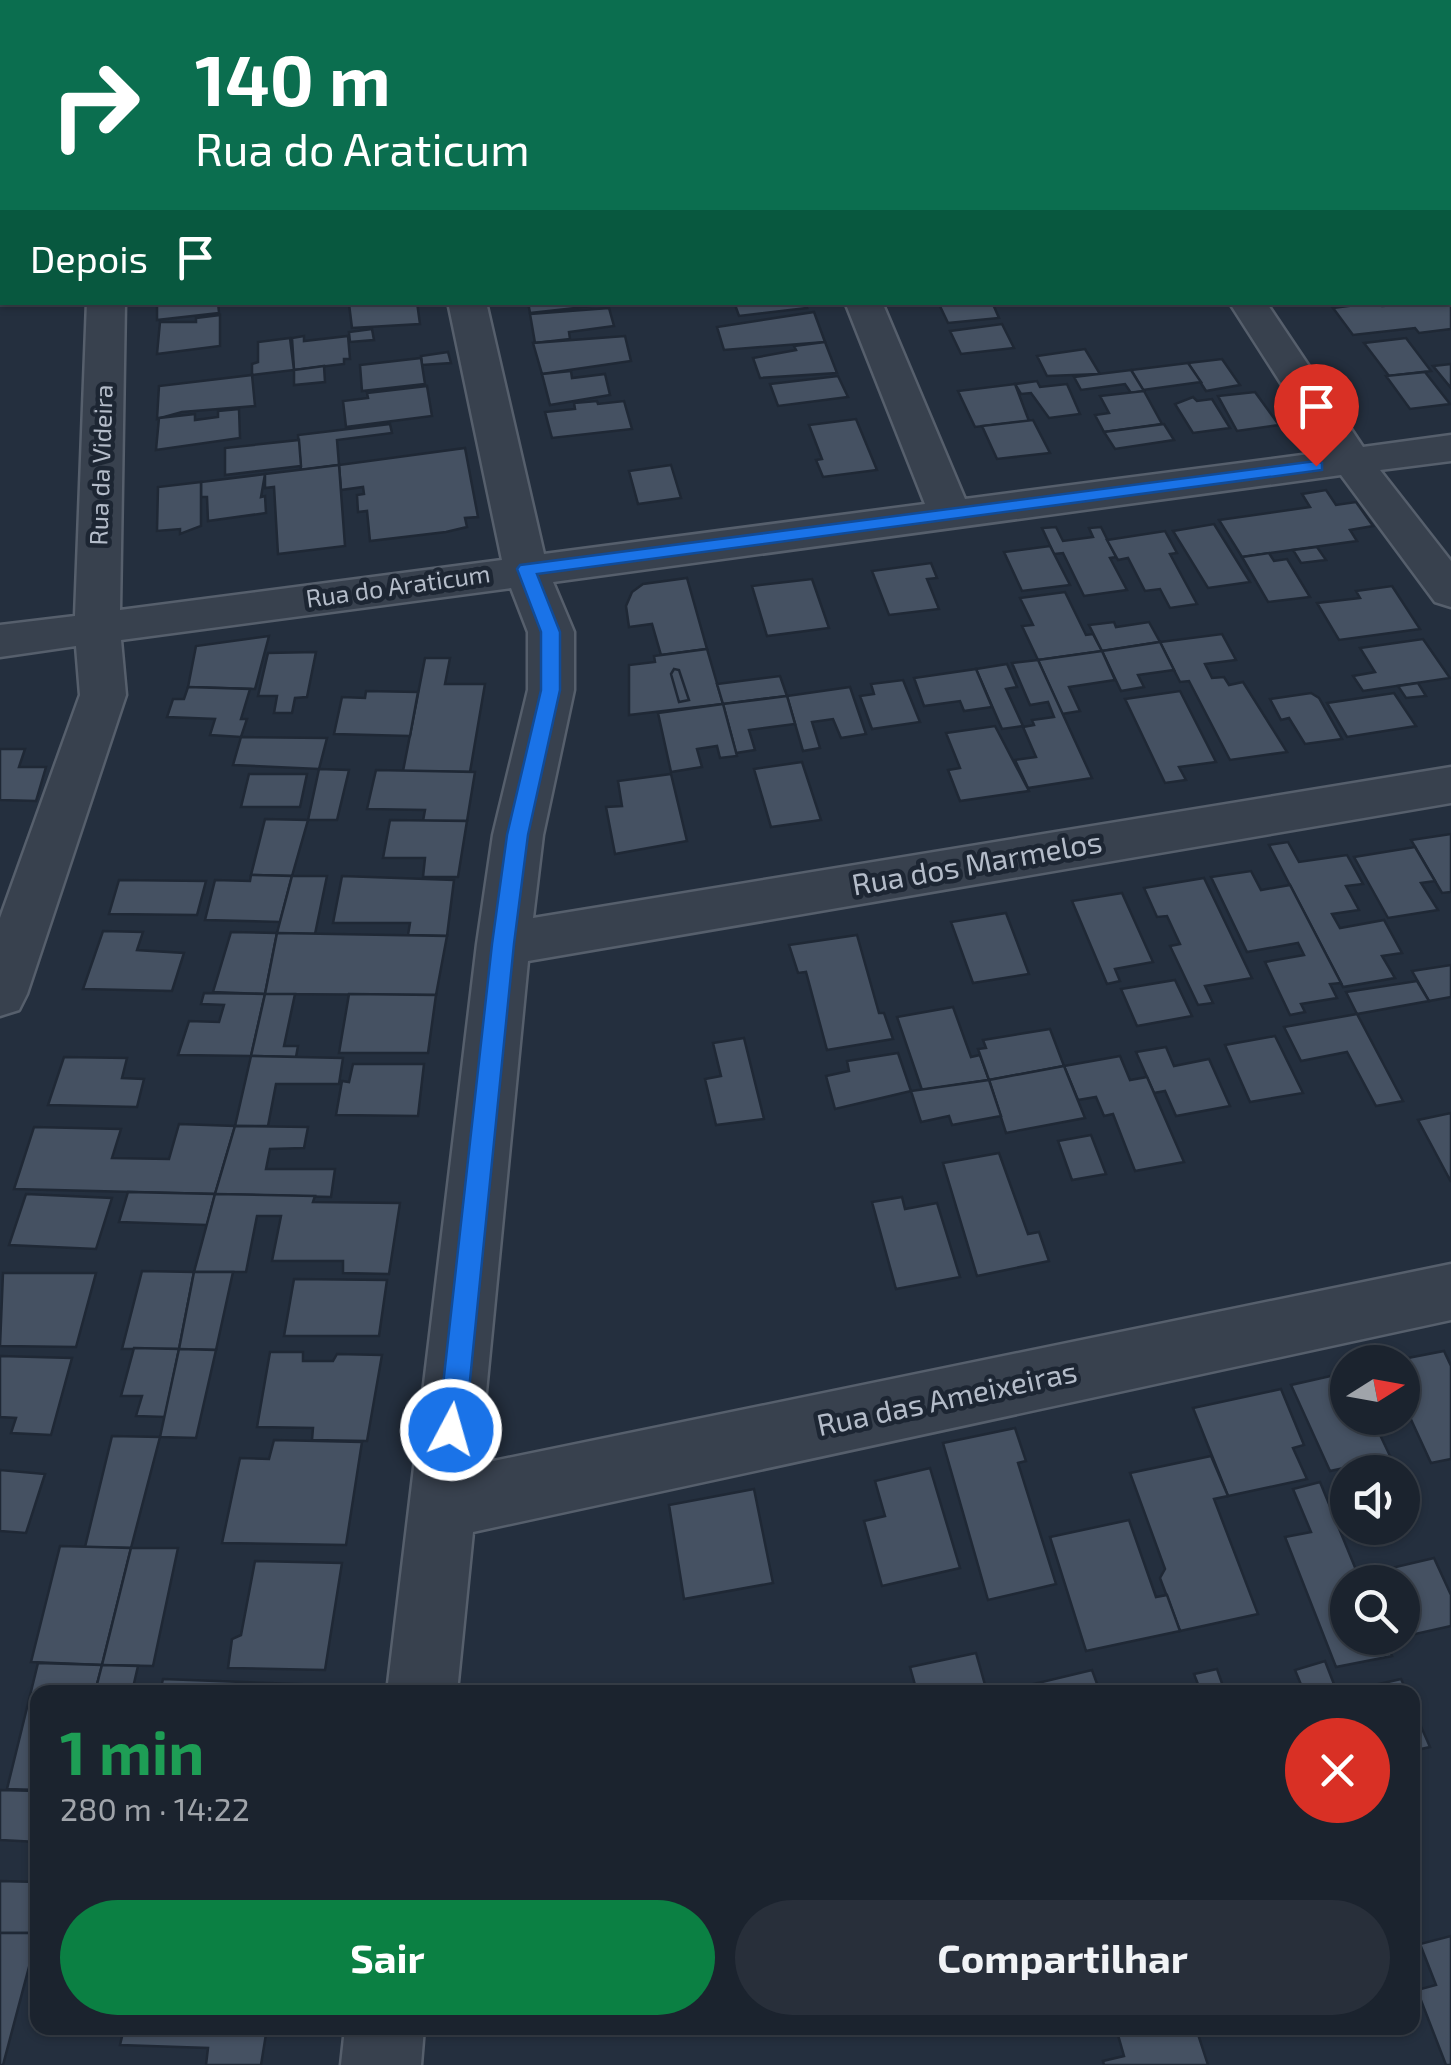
<!DOCTYPE html>
<html lang="pt">
<meta charset="utf-8">
<style>
body{margin:0;font-family:"Exo 2",sans-serif;background:#282f3a;color:#f1f3f6;height:100vh;display:flex;flex-direction:column;font-size:38px;white-space:nowrap}
*{box-sizing:border-box;margin:0}
p{font-size:32px;color:#a0a4aa}
.icon{flex:none;width:55px;height:55px;fill:none;stroke:currentColor;stroke-width:2;stroke-linecap:round;stroke-linejoin:round}
.map{position:relative;flex:1;overflow:hidden}
.details{position:absolute;left:30px;top:1685px;width:1390px;height:350px;display:flex;flex-direction:column;background:#1b232e;border-radius:20px;box-shadow:0 2px 8px #0004,0 0 0 2px #39404a}
.details>*{flex:none}
.hud{position:absolute;left:0px;top:0px;width:1452px;height:305px;box-shadow:0 2px 8px #0004,0 0 0 2px #39404a;background:#0b6e4f;color:#fff;overflow:hidden}
.needle{width:65px;rotate:79deg}
.tools{position:absolute;left:1330px;top:1345px;display:grid;gap:20px}
.tools a{display:grid;place-items:center;width:90px;height:90px;border-radius:50%;background:#1b232e;box-shadow:0 2px 8px #0004,0 0 0 2px #39404a;font-size:50px}
.pin{position:absolute;display:grid;place-items:center;width:85px;height:85px;color:#fff;margin:-102px -42px;border-radius:50% 50% 50% 0;rotate:-45deg;box-shadow:0 0 10px #0007}
.pin .icon{rotate:45deg}
.me{position:absolute;width:110px;margin:-55px;rotate:6deg;stroke-linejoin:round;filter:drop-shadow(0 0 8px #0008)}
.turn{display:flex;align-items:center;gap:35px;height:210px;padding:0 30px;font-size:45px}
.turn .icon{width:130px;height:130px;stroke-width:2.5}
.turn b{display:block;font-size:70px;line-height:85px}
.then{display:flex;align-items:center;height:95px;padding:0 30px;background:#0003;gap:20px;font-size:38px}
.round{display:grid;place-items:center;flex:none;width:105px;height:105px;border-radius:52px;background:#282f3a}
.headline{display:flex;align-items:center;justify-content:space-between;height:170px;padding:0 30px}
h1{font-size:60px;font-weight:700;line-height:75px;color:#1e9e55}
.action{display:flex;gap:20px;margin-top:auto;padding:20px 30px}
.action a{flex:1;height:115px;border-radius:60px;background:#0b8043;color:#fff;font-size:40px;font-weight:700;line-height:115px;text-align:center}
.action a+a{background:#282f3a;color:#f1f3f6}
.map>svg:first-child{display:block}
.building{fill:#455162;stroke:#1f2835;stroke-width:2.5}
.lines{fill:none;stroke-linecap:round;stroke-linejoin:round}
.minor-casing{stroke:#565f6c;stroke-width:5}
.minor{fill:#38414e;fill-rule:evenodd}
.route{fill:#1a73e8;stroke:#114b97;stroke-width:2.5}
.labels{text-anchor:middle;stroke-width:9;stroke-linejoin:round;paint-order:stroke}
.far-street-label{font-size:25px;fill:#b4bcc9;stroke:#1d2633}
.street-label{font-size:30px;fill:#b4bcc9;stroke:#1d2633}
</style>
<div class="map">
<svg width="1451" height="2065" viewBox="0 0 1451 2065">
<rect width="100%" height="100%" fill="#242f3e"/>
<g class="building">
<polygon points="1451,294 1451,329 1419,333 1415,328 1353,335 1333,308 1378,302 1382,306 1450,302"/>
<polygon points="157,302 218,302 219,313 157,320"/>
<polygon points="417,302 420,324 352,328 349,304"/>
<polygon points="528,302 602,302 603,305 530,313"/>
<polygon points="734,302 804,302 807,308 739,316"/>
<polygon points="938,302 992,302 999,318 948,323"/>
<polygon points="609,308 614,326 569,332 570,339 535,343 530,314"/>
<polygon points="814,312 825,342 724,350 717,327"/>
<polygon points="220,315 220,346 157,354 160,322 196,322 196,318"/>
<polygon points="1002,324 1014,348 961,354 950,331"/>
<polygon points="372,329 374,340 350,342 349,332"/>
<polygon points="304,336 304,341 348,336 350,359 344,359 344,364 294,370 292,338"/>
<polygon points="625,336 631,361 542,374 533,343"/>
<polygon points="290,338 294,370 252,375 252,364 258,362 258,342"/>
<polygon points="1406,338 1431,371 1389,376 1364,343"/>
<polygon points="825,342 837,373 760,378 753,358 796,350 794,346"/>
<polygon points="1085,349 1100,374 1047,376 1037,356"/>
<polygon points="448,352 451,363 422,365 421,356"/>
<polygon points="421,358 425,384 362,391 360,365"/>
<polygon points="1222,359 1240,385 1206,391 1188,363"/>
<polygon points="1188,363 1201,382 1143,390 1131,370"/>
<polygon points="1451,364 1451,388 1433,366"/>
<polygon points="324,366 325,382 294,385 294,370"/>
<polygon points="1131,370 1144,391 1131,393 1125,384 1081,390 1074,377"/>
<polygon points="571,371 572,378 605,374 610,395 550,405 542,374"/>
<polygon points="1425,372 1450,404 1410,409 1386,376"/>
<polygon points="252,375 255,406 182,412 157,419 159,386"/>
<polygon points="838,376 848,397 778,406 770,384"/>
<polygon points="1037,381 1040,387 1067,384 1080,414 1049,418 1031,393 1021,394 1015,384"/>
<polygon points="1015,384 1029,421 975,427 958,391"/>
<polygon points="427,386 432,416 346,427 343,401 368,398 367,393"/>
<polygon points="1144,391 1162,424 1104,432 1095,415 1109,413 1100,396"/>
<polygon points="1255,392 1279,425 1237,431 1218,396"/>
<polygon points="1193,397 1197,401 1212,399 1230,428 1193,433 1175,404"/>
<polygon points="597,401 598,404 624,401 632,429 552,438 545,412 575,409 574,403"/>
<polygon points="239,409 240,438 156,450 159,418 195,414 195,420 218,417 218,411"/>
<polygon points="856,419 877,470 823,477 816,460 822,459 809,425"/>
<polygon points="1033,420 1050,453 997,459 982,426"/>
<polygon points="390,424 392,433 337,440 339,465 301,470 298,435"/>
<polygon points="1164,424 1174,440 1115,449 1104,432"/>
<polygon points="299,440 301,466 225,475 225,448"/>
<polygon points="465,448 478,517 465,518 467,527 446,532 370,541 367,511 358,512 357,495 364,494 363,487 341,490 339,465"/>
<polygon points="339,465 345,546 278,554 274,487 265,488 265,474"/>
<polygon points="671,465 681,498 638,504 629,471"/>
<polygon points="265,474 261,497 265,496 266,513 208,521 207,497 201,497 201,482"/>
<polygon points="201,482 201,526 180,534 180,529 157,531 158,487"/>
<polygon points="1326,490 1336,505 1356,502 1373,526 1350,530 1357,541 1242,557 1219,520 1310,507 1302,494"/>
<polygon points="1214,524 1250,582 1208,588 1173,531"/>
<polygon points="1056,527 1063,541 1093,537 1089,528 1101,527 1116,557 1110,558 1127,590 1084,596 1063,553 1054,554 1042,528"/>
<polygon points="1165,531 1177,553 1170,554 1197,604 1170,608 1160,589 1145,591 1128,558 1118,560 1107,540"/>
<polygon points="1050,546 1070,585 1022,591 1004,552"/>
<polygon points="1317,547 1326,560 1301,563 1293,550"/>
<polygon points="1269,553 1274,561 1287,559 1310,597 1268,602 1242,557"/>
<polygon points="931,563 937,578 927,579 939,609 889,615 872,571"/>
<polygon points="687,578 707,649 661,655 652,624 629,627 626,606 632,592 643,584"/>
<polygon points="812,579 829,628 767,636 752,586"/>
<polygon points="1392,586 1420,629 1339,640 1317,603 1360,598 1356,591"/>
<polygon points="1065,592 1086,635 1093,634 1102,651 1038,660 1022,626 1033,625 1020,598"/>
<polygon points="1114,622 1116,627 1149,622 1160,642 1102,651 1089,625"/>
<polygon points="1222,634 1236,660 1205,664 1212,678 1224,677 1229,685 1243,682 1287,752 1230,760 1189,681 1180,682 1160,642"/>
<polygon points="269,636 255,689 188,687 196,646"/>
<polygon points="1423,639 1450,678 1363,691 1353,676 1375,672 1360,648"/>
<polygon points="1160,642 1174,670 1138,675 1144,687 1121,691 1102,651"/>
<polygon points="707,649 723,704 629,715 629,665 655,662 654,656"/>
<polygon points="1102,651 1115,680 1069,687 1080,711 1062,714 1038,660"/>
<polygon points="316,652 307,697 295,698 292,713 274,713 277,696 258,696 268,653"/>
<polygon points="425,658 450,658 445,684 485,684 470,772 403,771"/>
<polygon points="1038,660 1092,778 1028,788 1015,760 1036,757 1023,727 1034,725 1032,720 1054,717 1048,702 1030,705 1012,663"/>
<polygon points="1007,664 1017,687 1006,689 1023,726 1002,729 976,669"/>
<polygon points="674,669 679,670 689,700 679,702 671,674"/>
<polygon points="976,669 992,707 964,711 960,701 924,706 914,678"/>
<polygon points="780,676 787,696 723,704 717,684"/>
<polygon points="903,680 920,722 872,729 860,696 874,694 871,684"/>
<polygon points="1418,683 1426,696 1406,698 1398,686"/>
<polygon points="188,687 250,689 241,719 247,719 241,737 210,735 215,719 167,717 173,699 184,699"/>
<polygon points="850,687 866,734 841,738 833,719 812,722 820,748 803,751 787,696"/>
<polygon points="366,691 418,692 410,736 334,734 342,697 365,698"/>
<polygon points="1180,691 1216,762 1179,767 1186,780 1165,783 1125,699"/>
<polygon points="1311,693 1319,698 1342,739 1305,744 1289,718 1281,720 1270,699"/>
<polygon points="1394,693 1416,726 1347,737 1327,703"/>
<polygon points="787,696 795,724 749,730 755,750 736,753 723,704"/>
<polygon points="723,704 737,756 720,758 717,746 697,749 702,767 671,772 658,713"/>
<polygon points="995,726 1029,791 960,801 948,770 960,768 946,733"/>
<polygon points="241,737 327,738 319,769 233,765"/>
<polygon points="0,749 25,749 19,767 46,767 36,801 0,800"/>
<polygon points="802,762 821,820 771,827 754,769"/>
<polygon points="319,769 349,770 337,820 308,820"/>
<polygon points="376,770 475,772 467,821 423,821 425,810 367,809"/>
<polygon points="249,774 307,774 300,807 241,807"/>
<polygon points="671,774 687,841 615,854 606,807 622,806 618,781"/>
<polygon points="265,819 308,820 292,876 251,875"/>
<polygon points="390,820 467,821 458,877 423,877 425,858 383,858"/>
<polygon points="1451,834 1451,892 1442,893 1411,840"/>
<polygon points="1288,842 1299,862 1347,855 1363,884 1346,886 1359,910 1332,914 1340,928 1384,920 1402,953 1382,956 1395,978 1343,987 1269,845"/>
<polygon points="1415,847 1435,881 1421,883 1438,910 1388,918 1354,857"/>
<polygon points="1251,871 1261,890 1290,885 1341,983 1330,984 1337,998 1301,1004 1305,1012 1290,1015 1265,962 1304,955 1298,943 1247,952 1211,877"/>
<polygon points="251,875 292,876 280,922 205,920 215,880 250,881"/>
<polygon points="292,876 327,876 315,934 277,933"/>
<polygon points="342,876 454,880 447,936 408,935 410,923 333,923"/>
<polygon points="1204,878 1252,978 1205,986 1213,1003 1198,1005 1170,946 1180,944 1167,916 1157,917 1144,888"/>
<polygon points="119,880 206,881 197,915 109,914"/>
<polygon points="1122,893 1153,962 1115,969 1120,981 1107,984 1072,901"/>
<polygon points="1006,913 1029,974 973,983 951,922"/>
<polygon points="103,931 143,932 137,950 184,953 172,991 83,989"/>
<polygon points="231,932 277,933 265,994 213,992"/>
<polygon points="277,933 447,936 436,995 265,994"/>
<polygon points="857,935 879,1013 884,1013 893,1039 827,1050 806,972 798,973 789,945"/>
<polygon points="1451,965 1451,997 1429,1001 1412,971"/>
<polygon points="1175,980 1192,1016 1137,1026 1121,989"/>
<polygon points="1417,981 1429,1001 1357,1014 1346,992"/>
<polygon points="204,993 265,994 251,1056 178,1055 189,1021 219,1022 224,1005 201,1004"/>
<polygon points="265,994 295,994 284,1046 298,1046 296,1057 251,1056"/>
<polygon points="349,994 436,995 428,1053 339,1053"/>
<polygon points="953,1007 971,1057 980,1055 989,1080 922,1090 897,1017"/>
<polygon points="1357,1014 1403,1101 1376,1106 1347,1052 1301,1061 1284,1027"/>
<polygon points="1050,1029 1064,1066 989,1080 978,1049 986,1048 983,1040"/>
<polygon points="1275,1036 1303,1093 1250,1102 1225,1045"/>
<polygon points="744,1038 764,1119 716,1125 705,1079 721,1076 713,1043"/>
<polygon points="1166,1047 1174,1066 1209,1059 1230,1106 1176,1116 1165,1091 1154,1093 1136,1052"/>
<polygon points="898,1053 911,1091 835,1109 826,1076 849,1071 847,1061"/>
<polygon points="251,1056 343,1058 339,1084 276,1084 268,1126 235,1126"/>
<polygon points="1120,1056 1130,1080 1147,1077 1184,1162 1135,1171 1113,1114 1104,1116 1096,1097 1078,1100 1064,1066"/>
<polygon points="64,1057 127,1058 122,1078 144,1079 137,1107 48,1105"/>
<polygon points="353,1064 424,1064 418,1116 336,1115 342,1081 349,1082"/>
<polygon points="1064,1066 1085,1118 1006,1133 989,1080"/>
<polygon points="989,1080 1001,1116 952,1125 949,1116 921,1122 911,1091"/>
<polygon points="1451,1113 1451,1182 1418,1120"/>
<polygon points="179,1124 235,1126 215,1194 14,1189 34,1127 121,1129 112,1158 169,1159"/>
<polygon points="235,1126 308,1127 304,1148 270,1149 266,1169 335,1169 331,1197 215,1194"/>
<polygon points="1091,1135 1106,1174 1072,1180 1058,1141"/>
<polygon points="999,1153 1028,1234 1039,1232 1049,1261 977,1276 943,1163"/>
<polygon points="128,1192 215,1194 207,1225 119,1222"/>
<polygon points="26,1194 112,1198 96,1249 9,1245"/>
<polygon points="215,1194 315,1196 313,1202 400,1203 389,1274 343,1273 343,1261 272,1261 281,1216 257,1216 246,1272 194,1272"/>
<polygon points="902,1197 905,1209 937,1203 960,1277 896,1289 872,1202"/>
<polygon points="142,1271 194,1272 179,1349 122,1349"/>
<polygon points="194,1272 233,1272 216,1350 179,1349"/>
<polygon points="3,1273 96,1273 76,1347 0,1346"/>
<polygon points="294,1279 387,1280 379,1336 284,1336"/>
<polygon points="134,1348 179,1349 165,1417 136,1416 142,1396 121,1396"/>
<polygon points="179,1349 216,1350 196,1438 160,1437"/>
<polygon points="1444,1351 1451,1366 1451,1459 1431,1463 1402,1400 1402,1362 1387,1362"/>
<polygon points="270,1352 303,1352 303,1361 333,1361 337,1354 382,1355 367,1441 312,1440 313,1428 257,1427"/>
<polygon points="0,1356 72,1358 51,1435 11,1433 16,1418 0,1417"/>
<polygon points="1348,1372 1348,1418 1372,1418 1391,1458 1330,1471 1291,1385"/>
<polygon points="1281,1389 1304,1445 1293,1448 1307,1479 1228,1496 1193,1408"/>
<polygon points="1015,1428 1026,1461 1018,1463 1056,1584 988,1600 943,1443"/>
<polygon points="112,1436 160,1437 131,1548 85,1547"/>
<polygon points="274,1440 362,1442 346,1545 222,1543 240,1458 269,1459"/>
<polygon points="1211,1456 1228,1496 1214,1499 1258,1614 1180,1631 1160,1578 1165,1569 1130,1473"/>
<polygon points="930,1468 960,1568 882,1586 864,1521 885,1516 875,1481"/>
<polygon points="0,1470 45,1474 26,1533 0,1531"/>
<polygon points="1320,1482 1361,1582 1348,1582 1348,1638 1384,1638 1392,1656 1336,1667 1285,1537 1311,1532 1293,1489"/>
<polygon points="754,1489 773,1583 684,1599 669,1505"/>
<polygon points="1129,1520 1156,1597 1167,1595 1180,1631 1086,1651 1050,1537"/>
<polygon points="60,1546 131,1548 102,1665 31,1662"/>
<polygon points="131,1548 178,1548 153,1666 102,1665"/>
<polygon points="1434,1558 1451,1595 1451,1626 1402,1637 1402,1582 1374,1582 1370,1573"/>
<polygon points="255,1561 342,1563 325,1670 228,1668 232,1639 241,1635"/>
<polygon points="976,1653 987,1692 917,1692 910,1667"/>
<polygon points="1325,1661 1337,1692 1304,1692 1295,1670"/>
<polygon points="38,1663 102,1665 95,1692 38,1692 38,1790 7,1789"/>
<polygon points="102,1665 138,1666 132,1692 95,1692"/>
<polygon points="1217,1669 1225,1692 1201,1692 1194,1674"/>
<polygon points="1092,1670 1100,1692 1000,1692"/>
<polygon points="163,1679 322,1685 321,1692 160,1692"/>
<polygon points="1401,1679 1407,1692 1344,1692"/>
<polygon points="1412,1706 1430,1747 1412,1751"/>
<polygon points="0,1790 38,1791 38,1842 0,1840"/>
<polygon points="0,1881 38,1882 38,1933 0,1933"/>
<polygon points="0,1933 38,1933 3,2065 0,2065"/>
<polygon points="1451,1936 1451,2065 1446,2065 1417,1990 1436,1985 1420,1944"/>
<polygon points="124,2028 267,2028 261,2065 206,2065 208,2048 120,2045"/>
<polygon points="1116,2028 1196,2028 1208,2065 1104,2065 1103,2061 1124,2056"/>
</g>
<g class="lines">
<g class="minor-casing">
<g id="minor">
<rect x="34" y="0" width="30" height="2"/>
<rect x="302" y="0" width="30" height="2"/>
<polygon points="572,0 602,0 603,2 573,2"/>
<polygon points="846,0 877,0 878,2 848,2"/>
<polygon points="1121,0 1152,0 1153,2 1123,2"/>
<rect x="1450" y="102" width="1" height="21"/>
<rect x="0" y="117" width="2" height="20"/>
<polygon points="87,302 125,302 120,610 502,560 448,302 486,302 544,554 925,504 845,302 882,302 965,499 1325,452 1229,302 1266,302 1363,447 1451,435 1451,461 1380,470 1451,561 1451,607 1435,602 1341,475 553,582 574,632 574,690 543,835 533,918 1451,767 1451,803 528,961 479,1464 1451,1264 1451,1320 473,1532 457,1692 387,1692 477,944 493,835 528,690 528,632 511,588 121,640 126,695 27,994 19,1010 0,1016 0,918 80,695 76,646 0,657 0,625 75,616"/>
<polygon points="345,2028 424,2028 421,2065 341,2065"/>
</g>
</g>
<use href="#minor" class="minor"/>
</g>
<polygon class="route" points="1316,461 1322,463 1322,470 537,574 560,632 560,690 528,835 514,944 465,1430 461,1440 451,1444 442,1440 438,1430 492,944 507,835 541,690 541,632 517,569 520,565"/>
<g class="labels">
<g class="far-street-label">
<text transform="translate(101 465) rotate(-88)" y="9">Rua da Videira</text>
<text transform="translate(398 586) rotate(-8)" y="9">Rua do Araticum</text>
</g>
<g class="street-label">
<text transform="translate(977 864) rotate(-10)" y="10">Rua dos Marmelos</text>
<text transform="translate(947 1399) rotate(-12)" y="10">Rua das Ameixeiras</text>
</g>
</g>
</svg>
<div class="tools">
<a><svg class="needle" viewBox="-14 -14 28 28"><path d="M0-13l5 13h-10z" fill="#e53935"/><path d="M0 13l5-13h-10z" fill="#a0a4aa"/></svg></a>
<a><svg class="icon" aria-label="sound" viewBox="0 0 24 24"><path d="M4 9h4l5-4v14l-5-4H4zM17 9q2 3 0 6"/></svg></a>
<a><svg class="icon" aria-label="search" viewBox="0 0 24 24"><circle cx="10" cy="10" r="6"/><path d="M15 15l6 6"/></svg></a>
</div>
<div class="pin" style="left:1316px;top:466px;background:#d93025"><svg class="icon" aria-label="arrive" viewBox="0 0 24 24"><path d="M6 21V4h12l-3 4 3 4H6"/></svg></div>
<svg class="me" style="left:451px;top:1430px" viewBox="-20 -20 40 40"><circle r="17" fill="#1a73e8" stroke="#fff" stroke-width="3"/><path d="M0-11L8 9 0 5-8 9z" fill="#fff"/></svg>
<div class="hud">
<div class="turn"><svg class="icon" aria-label="right" viewBox="0 0 24 24"><path d="M7 20v-9h11M14 6l5 5-5 5"/></svg><div><b>140 m</b>Rua do Araticum</div></div>
<div class="then">Depois<svg class="icon" aria-label="arrive" viewBox="0 0 24 24"><path d="M6 21V4h12l-3 4 3 4H6"/></svg></div>
</div>
<section class="details">
<div class="headline"><div><h1>1 min</h1><p>280 m · 14:22</p></div><a class="round" style="background:#d93025;color:#fff"><svg class="icon" aria-label="close" viewBox="0 0 24 24"><path d="M6 6l12 12M18 6L6 18"/></svg></a></div>
<div class="action"><a>Sair</a><a>Compartilhar</a></div>
</section>
</div>
